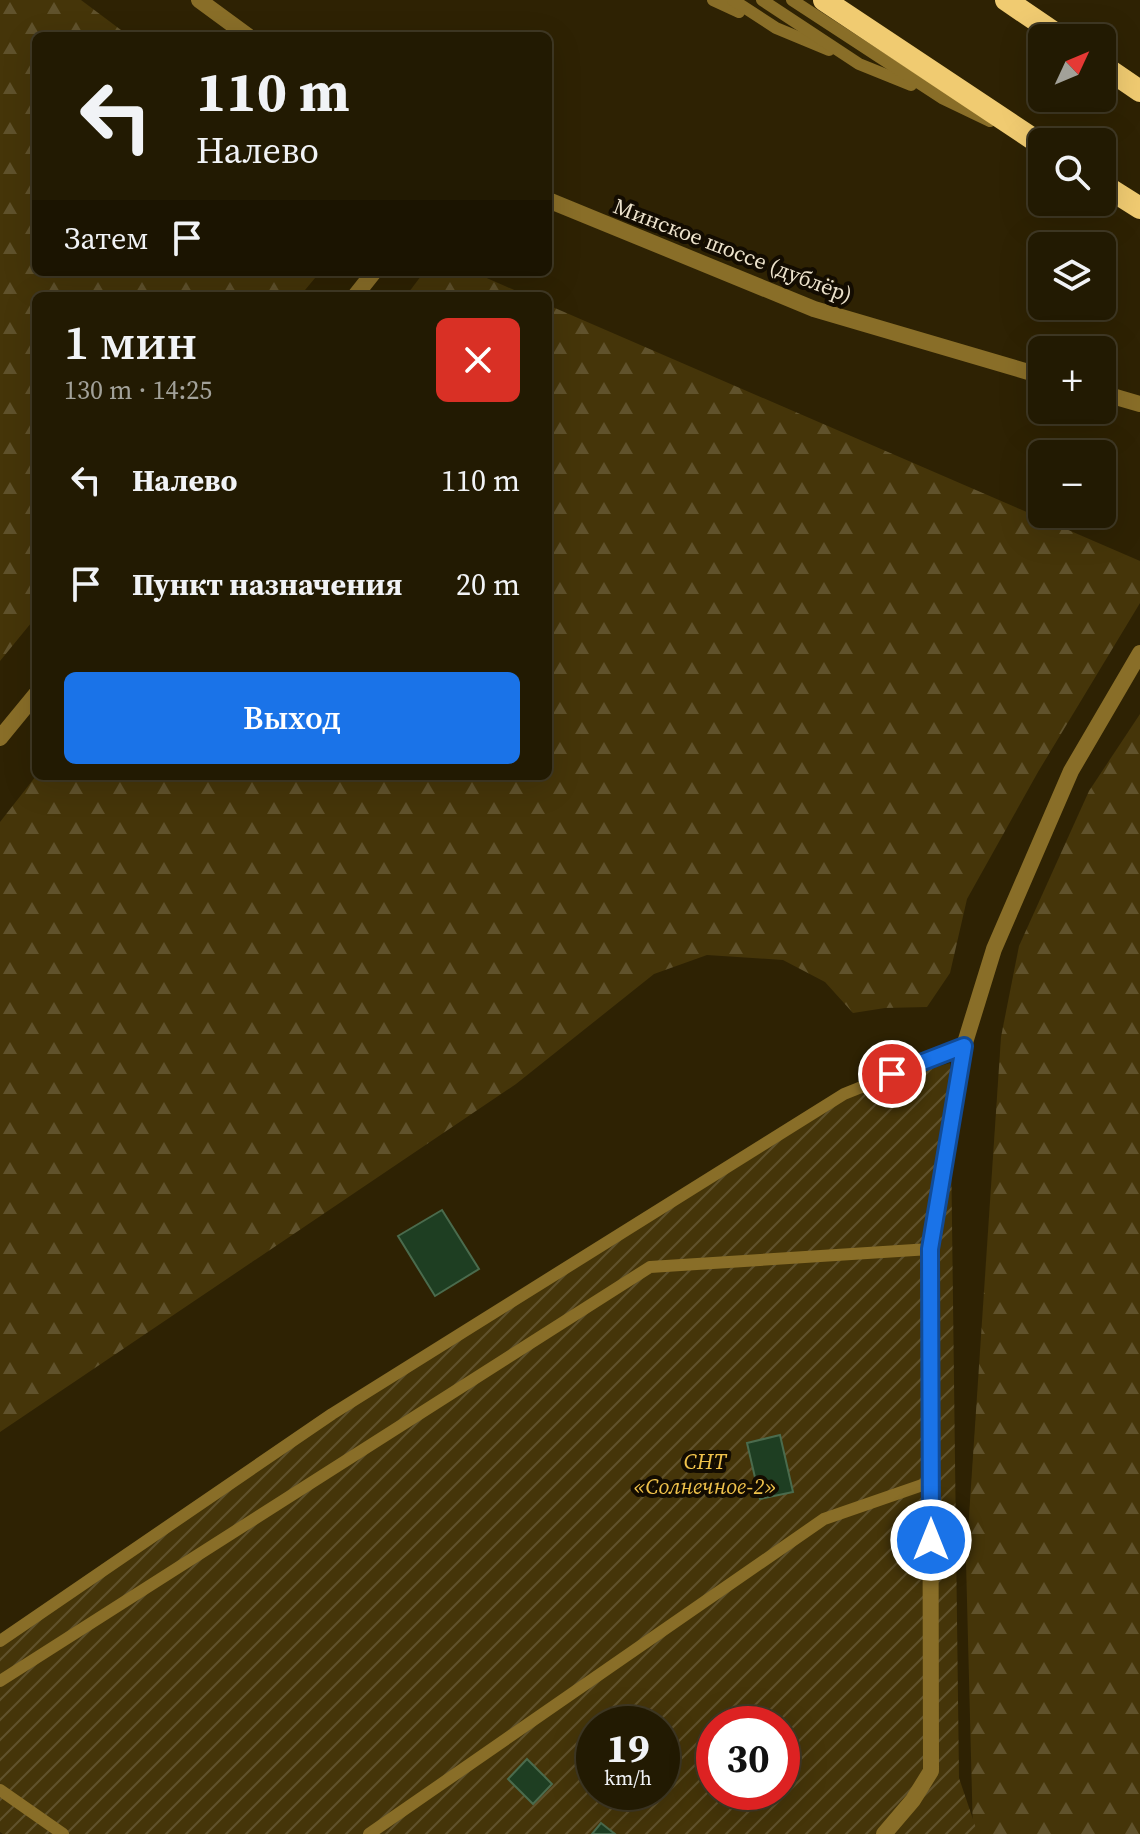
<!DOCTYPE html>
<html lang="ru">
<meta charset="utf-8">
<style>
body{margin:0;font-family:"Source Serif 4",serif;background:#2e2711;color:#f1f3f6;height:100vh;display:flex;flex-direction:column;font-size:30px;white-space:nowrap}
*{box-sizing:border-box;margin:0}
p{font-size:26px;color:#a2a199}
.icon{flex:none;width:44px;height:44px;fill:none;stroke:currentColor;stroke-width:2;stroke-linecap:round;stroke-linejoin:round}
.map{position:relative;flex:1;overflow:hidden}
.details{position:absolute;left:32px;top:292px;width:520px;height:488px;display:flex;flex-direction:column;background:#221a02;border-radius:12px;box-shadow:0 8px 32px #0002,0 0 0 2px #3f3824}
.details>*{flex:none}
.hud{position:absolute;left:32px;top:32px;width:520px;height:244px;border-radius:12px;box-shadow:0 8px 32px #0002,0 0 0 2px #3f3824;background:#221a02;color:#f1f3f6;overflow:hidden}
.needle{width:52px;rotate:46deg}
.fabs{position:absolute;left:1028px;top:24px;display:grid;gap:16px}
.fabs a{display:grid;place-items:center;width:88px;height:88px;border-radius:12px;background:#221a02;box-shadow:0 8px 32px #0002,0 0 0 2px #3f3824;font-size:40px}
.speed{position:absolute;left:576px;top:1706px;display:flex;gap:16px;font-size:40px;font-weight:700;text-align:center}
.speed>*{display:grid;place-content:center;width:104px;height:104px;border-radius:50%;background:#221a02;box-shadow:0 8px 32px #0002,0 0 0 2px #3f3824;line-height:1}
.speed small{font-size:20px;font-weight:400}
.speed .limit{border:12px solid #d22;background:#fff;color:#111}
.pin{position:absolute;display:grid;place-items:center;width:68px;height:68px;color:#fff;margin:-34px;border:4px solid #fff;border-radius:50%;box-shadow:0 2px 8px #0007}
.me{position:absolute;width:88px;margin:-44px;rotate:0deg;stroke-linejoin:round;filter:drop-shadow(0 0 6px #0008)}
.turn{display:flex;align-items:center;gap:28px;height:168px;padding:0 32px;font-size:36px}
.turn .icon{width:104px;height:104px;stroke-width:2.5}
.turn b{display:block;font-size:56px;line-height:68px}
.then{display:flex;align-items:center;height:76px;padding:0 32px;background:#0003;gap:16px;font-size:30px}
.round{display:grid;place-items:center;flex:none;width:84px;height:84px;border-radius:12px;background:#2e2711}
.head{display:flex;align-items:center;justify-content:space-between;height:136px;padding:0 32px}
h1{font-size:48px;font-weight:600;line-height:60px}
.cta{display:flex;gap:16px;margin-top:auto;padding:16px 32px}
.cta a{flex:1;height:92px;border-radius:12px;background:#1a73e8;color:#fff;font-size:32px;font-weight:600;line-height:92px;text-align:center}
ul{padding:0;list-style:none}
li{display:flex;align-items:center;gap:24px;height:104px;padding:0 32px}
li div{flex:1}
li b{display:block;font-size:30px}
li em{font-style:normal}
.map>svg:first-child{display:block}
.forest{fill:url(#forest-firs)}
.garden{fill:url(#garden-furrows);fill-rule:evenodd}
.building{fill:#1e3e22;stroke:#4a6b4d;stroke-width:2}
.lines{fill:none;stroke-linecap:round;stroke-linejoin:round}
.service{stroke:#896e28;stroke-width:12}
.minor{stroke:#896e28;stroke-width:16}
.tertiary{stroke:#896e28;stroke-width:16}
.trunk{stroke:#f0cb71;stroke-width:22}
.route-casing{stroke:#114b97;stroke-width:20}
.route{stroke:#1a73e8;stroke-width:14}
.labels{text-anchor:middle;stroke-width:8;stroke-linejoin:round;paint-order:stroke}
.street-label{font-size:22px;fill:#ede3cd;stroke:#130c01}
.park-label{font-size:22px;font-style:italic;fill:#f0c24b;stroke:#130c01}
</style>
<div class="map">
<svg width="1140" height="1834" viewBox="0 0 1140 1834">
<defs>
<pattern id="forest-firs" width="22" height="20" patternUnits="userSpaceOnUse" patternTransform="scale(2)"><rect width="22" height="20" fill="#453509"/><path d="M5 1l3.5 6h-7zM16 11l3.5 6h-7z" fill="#60522c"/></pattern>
<pattern id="garden-furrows" width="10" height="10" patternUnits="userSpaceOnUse" patternTransform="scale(2)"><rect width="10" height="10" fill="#453509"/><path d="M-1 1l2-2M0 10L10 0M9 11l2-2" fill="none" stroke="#60522c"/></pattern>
</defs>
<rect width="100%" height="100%" fill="#2e2203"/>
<g class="forest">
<polygon points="0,0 81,0 129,36 36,36 36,272 320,272 300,296 36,296 36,617 0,661"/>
<polygon points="424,272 473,272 528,296 406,296"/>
<polygon points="548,305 1140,561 1140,603 1038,772 967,899 950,973 927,1007 885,1008 853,1013 825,982 783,960 707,955 654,974 516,1084 0,1432 0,822 36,776 548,776"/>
<polygon points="1140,714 1140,1834 973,1834 966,1561 1001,1037 1019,946 1089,791"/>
</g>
<path class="garden" d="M950,1063L959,1778L978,1834H3L0,1832V1641L332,1414L844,1094ZM594,1724H662V1792H594ZM714,1724H782V1792H714Z"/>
<g class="building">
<polygon points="442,1210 479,1269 435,1296 398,1236"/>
<polygon points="780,1435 793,1492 760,1499 747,1443"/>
<polygon points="527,1759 552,1784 533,1804 508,1779"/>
<polygon points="601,1823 615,1834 592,1834"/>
</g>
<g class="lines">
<g class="service">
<polyline points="713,0 739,12"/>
<polyline points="733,0 776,28 829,50"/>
<polyline points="762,0 859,64 911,85"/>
<polyline points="792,0 942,98 990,121"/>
<polyline points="0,1641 332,1414 844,1094 964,1046"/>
<polyline points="0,1681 650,1267 930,1249"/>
<polyline points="0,1790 63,1834"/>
<polyline points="369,1834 824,1519 931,1482"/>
</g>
<g class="minor">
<polyline points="355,296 374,272"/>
<polyline points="0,738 36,694"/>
<polyline points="884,1834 913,1800 931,1771 930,1249 964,1046 994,949 1071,771 1140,653"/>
</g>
<g class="tertiary">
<polyline points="199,0 248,36"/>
<polyline points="548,200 814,309 1042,376"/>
<polyline points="1102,393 1140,404"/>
</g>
<g class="trunk">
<polyline points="824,0 1042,145"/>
<polyline points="1006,0 1062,38"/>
<polyline points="1102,65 1140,91"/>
<polyline points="1102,184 1140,208"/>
</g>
</g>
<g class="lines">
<g class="route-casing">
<polyline id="route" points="892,1074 964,1046 930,1249 931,1540"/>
</g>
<use href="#route" class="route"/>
</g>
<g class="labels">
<g class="street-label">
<text transform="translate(733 250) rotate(21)" y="8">Минское шоссе (дублёр)</text>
</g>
<g class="park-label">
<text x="705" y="1469">СНТ<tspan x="705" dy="25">«Солнечное-2»</tspan></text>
</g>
</g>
</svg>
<div class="fabs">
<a><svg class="needle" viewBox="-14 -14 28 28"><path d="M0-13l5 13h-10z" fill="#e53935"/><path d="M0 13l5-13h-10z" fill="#a2a199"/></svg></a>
<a><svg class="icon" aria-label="search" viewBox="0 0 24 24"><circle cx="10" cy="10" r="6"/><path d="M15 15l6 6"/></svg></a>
<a><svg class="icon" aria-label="layers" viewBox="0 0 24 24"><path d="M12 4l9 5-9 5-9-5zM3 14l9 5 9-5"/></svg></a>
<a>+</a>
<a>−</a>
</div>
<div class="speed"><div>19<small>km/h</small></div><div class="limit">30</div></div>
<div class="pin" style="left:892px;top:1074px;background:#d93025"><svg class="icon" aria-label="arrive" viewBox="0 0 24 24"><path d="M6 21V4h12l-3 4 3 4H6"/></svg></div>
<svg class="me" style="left:931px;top:1540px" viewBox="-20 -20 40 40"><circle r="17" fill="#1a73e8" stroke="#fff" stroke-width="3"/><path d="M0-11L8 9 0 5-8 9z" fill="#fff"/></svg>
<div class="hud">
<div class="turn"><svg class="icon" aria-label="left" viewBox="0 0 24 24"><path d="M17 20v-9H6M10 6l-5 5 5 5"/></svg><div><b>110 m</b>Налево</div></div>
<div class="then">Затем<svg class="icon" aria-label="arrive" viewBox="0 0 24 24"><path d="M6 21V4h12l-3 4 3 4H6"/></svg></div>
</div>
<section class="details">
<div class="head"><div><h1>1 мин</h1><p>130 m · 14:25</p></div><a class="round" style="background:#d93025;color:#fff"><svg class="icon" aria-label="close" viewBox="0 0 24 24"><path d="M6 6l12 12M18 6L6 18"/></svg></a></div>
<ul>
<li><svg class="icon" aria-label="left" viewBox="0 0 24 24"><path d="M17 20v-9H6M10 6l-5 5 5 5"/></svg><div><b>Налево</b></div><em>110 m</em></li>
<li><svg class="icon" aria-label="arrive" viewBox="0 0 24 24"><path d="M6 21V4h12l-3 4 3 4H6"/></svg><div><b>Пункт назначения</b></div><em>20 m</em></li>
</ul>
<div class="cta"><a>Выход</a></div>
</section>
</div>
